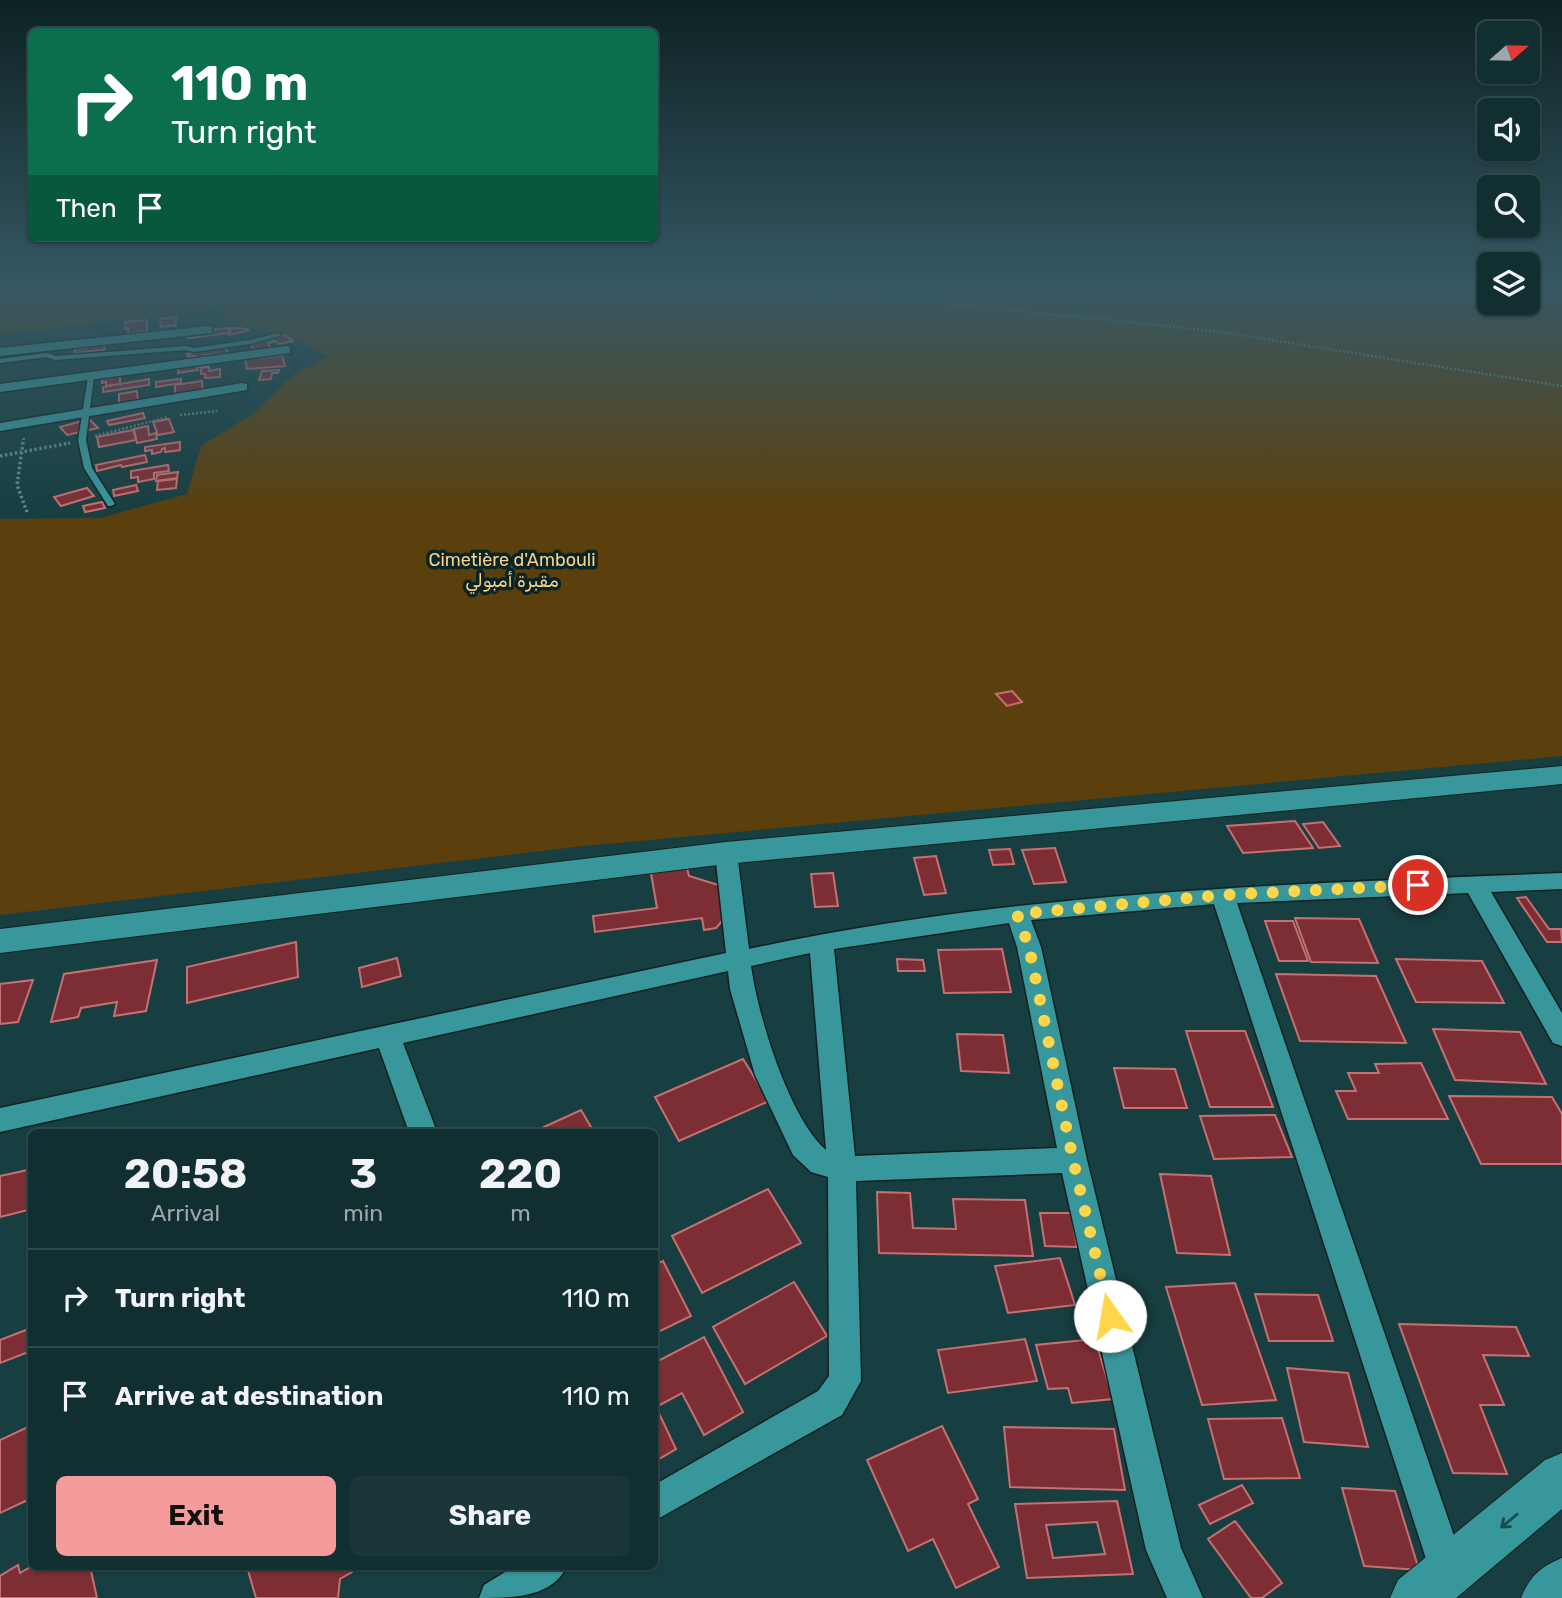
<!DOCTYPE html>
<meta charset="utf-8">
<style>
body{margin:0;font-family:Rubik,"Noto Sans Arabic",sans-serif;background:#1a3638;color:#f1f3f6;height:100vh;display:flex;flex-direction:column;font-size:26px;white-space:nowrap}
*{box-sizing:border-box;margin:0}
p{font-size:23px;color:#9ca8ab}
.icon{flex:none;width:38px;height:38px;fill:none;stroke:currentColor;stroke-width:2;stroke-linecap:round;stroke-linejoin:round}
.map{position:relative;flex:1;overflow:hidden}
.drawer{position:absolute;left:28px;top:1129px;width:630px;height:441px;display:flex;flex-direction:column;background:#112e30;border-radius:10px;box-shadow:0 2px 5px #0004,0 0 0 2px #304a4c}
.drawer>*{flex:none}
.hud{position:absolute;left:28px;top:28px;width:630px;height:214px;border-radius:10px;box-shadow:0 2px 5px #0004,0 0 0 2px #304a4c;background:#0b6e4f;color:#fff;overflow:hidden}
.needle{width:46px;rotate:70deg}
.fabs{position:absolute;left:1477px;top:21px;display:grid;gap:14px}
.fabs a{display:grid;place-items:center;width:63px;height:63px;border-radius:10px;background:#112e30;box-shadow:0 2px 5px #0004,0 0 0 2px #304a4c;font-size:35px}
.pin{position:absolute;display:grid;place-items:center;width:60px;height:60px;color:#fff;margin:-30px;border:4px solid #fff;border-radius:50%;box-shadow:0 2px 7px #0007}
.me{position:absolute;width:77px;margin:-38px;rotate:347deg;stroke-linejoin:round;filter:drop-shadow(0 0 5px #0008)}
.turn{display:flex;align-items:center;gap:24px;height:147px;padding:0 28px;font-size:32px}
.turn .icon{width:91px;height:91px;stroke-width:2.5}
.turn b{display:block;font-size:49px;line-height:60px}
.then{display:flex;align-items:center;height:66px;padding:0 28px;background:#0003;gap:14px;font-size:26px}
.eta{display:flex;justify-content:space-evenly;align-items:center;height:119px;text-align:center}
.eta b{font-size:42px;font-weight:700;line-height:49px}
.primary-button{display:flex;gap:14px;margin-top:auto;padding:14px 28px}
.primary-button a{flex:1;height:80px;border-radius:10px;background:#f59b9c;color:#111;font-size:28px;font-weight:700;line-height:80px;text-align:center}
.primary-button a+a{background:#1a3638;color:#f1f3f6}
ul{padding:0;list-style:none}
li{display:flex;align-items:center;gap:21px;height:98px;padding:0 28px;border-top:2px solid #304a4c}
li div{flex:1}
li b{display:block;font-size:26px}
li em{font-style:normal}
.map>svg:first-child{display:block}
.green{fill:#5b400d}
.building{fill:#7d2e34;stroke:#c77072;stroke-width:2;fill-rule:evenodd}
.lines{fill:none;stroke-linecap:round;stroke-linejoin:round}
.lane-casing{stroke:#122223;stroke-width:3}
.street-casing{stroke:#122223;stroke-width:3}
.secondary-casing{stroke:#122223;stroke-width:2}
.path-far1{stroke:#5d8a8c;stroke-width:2.5;stroke-dasharray:2 2;stroke-linecap:butt}
.path{stroke:#5d8a8c;stroke-width:3.5;stroke-dasharray:2.5 2.5;stroke-linecap:butt}
.lane{fill:#38979b;fill-rule:evenodd}
.street{fill:#38979b;fill-rule:evenodd}
.secondary{fill:#38979b;fill-rule:evenodd}
.oneway{stroke:#194c4e}
.route{stroke:#ffd54a;stroke-width:12;stroke-dasharray:0 21.6}
.labels{text-anchor:middle;stroke-width:7;stroke-linejoin:round;paint-order:stroke}
.far-park-label{font-size:18px;fill:#fed187;stroke:#082425}
</style>
<div class="map">
<svg width="1562" height="1598" viewBox="0 0 1562 1598">
<rect width="100%" height="100%" fill="#173e40"/>
<polygon class="green" points="0,289 1489,289 1489,303 1528,303 1528,289 1562,289 1562,756 584,846 0,915 0,519 100,518 187,494 201,446 254,413 293,375 328,357 291,337 232,323 219,308 0,335"/>
<g class="building">
<polygon points="176,317 176,325 161,327 160,319"/>
<polygon points="147,320 147,331 128,334 128,328 125,329 125,322"/>
<polygon points="229,328 229,333 188,338 189,332"/>
<polygon points="231,328 240,328 250,330 229,335"/>
<polygon points="285,335 293,341 279,344 271,338"/>
<polygon points="272,339 273,342 268,343 271,349 255,352 250,343"/>
<polygon points="105,340 104,350 74,353 75,349 86,348 88,342"/>
<polygon points="225,346 228,354 204,355 205,358 197,359 196,356 188,357 187,354"/>
<polygon points="261,355 262,358 282,355 285,366 247,369 245,358"/>
<polygon points="207,362 208,366 197,367 198,370 178,373 178,366"/>
<polygon points="209,367 209,371 220,369 220,377 205,378 205,374 201,374 201,368"/>
<polygon points="279,370 278,373 272,373 271,379 259,380 262,371"/>
<polygon points="120,376 120,384 106,386 106,382 102,383 102,379"/>
<polygon points="149,379 149,385 103,392 103,387"/>
<polygon points="181,379 181,383 156,387 156,382"/>
<polygon points="202,381 203,391 175,395 175,385"/>
<polygon points="137,391 138,402 119,404 119,394"/>
<polygon points="143,413 145,418 109,425 107,421"/>
<polygon points="89,419 98,428 67,435 60,427"/>
<polygon points="169,419 174,432 158,435 153,422"/>
<polygon points="148,426 149,435 156,433 157,439 137,443 134,429"/>
<polygon points="133,430 136,440 99,447 97,437"/>
<polygon points="180,442 180,450 165,452 165,448 162,449 161,452 152,454 152,450 145,451 145,447"/>
<polygon points="145,455 147,462 122,467 121,465 97,471 96,465"/>
<polygon points="168,465 169,471 154,473 154,479 138,482 138,477 131,478 131,471"/>
<polygon points="178,472 177,478 156,481 157,475"/>
<polygon points="177,479 176,488 157,490 158,481"/>
<polygon points="136,485 138,491 114,496 113,490"/>
<polygon points="87,488 94,496 61,506 54,497"/>
<polygon points="102,502 105,508 85,512 83,506"/>
<polygon points="1012,691 1022,702 1007,706 996,694"/>
<polygon points="1295,821 1313,848 1243,853 1227,826"/>
<polygon points="1323,822 1340,846 1319,848 1303,824"/>
<polygon points="1055,848 1066,882 1034,884 1022,850"/>
<polygon points="1010,849 1014,864 993,865 989,850"/>
<polygon points="936,856 946,893 924,895 914,858"/>
<polygon points="687,868 689,876 728,888 732,910 716,928 704,930 702,918 595,932 593,916 657,908 651,873"/>
<polygon points="833,873 838,906 815,907 811,874"/>
<polygon points="1526,897 1549,929 1561,929 1562,942 1547,942 1517,898"/>
<polygon points="1295,918 1359,919 1378,963 1311,962"/>
<polygon points="1265,921 1293,921 1308,961 1279,961"/>
<polygon points="296,942 298,977 187,1003 187,967"/>
<polygon points="1002,949 1011,992 944,993 938,950"/>
<polygon points="397,958 401,976 362,987 359,968"/>
<polygon points="897,959 923,960 925,971 898,971"/>
<polygon points="1396,959 1482,961 1504,1003 1416,1002"/>
<polygon points="157,960 146,1011 114,1016 117,1002 81,1008 78,1017 51,1022 64,974"/>
<polygon points="1276,974 1376,976 1406,1043 1300,1041"/>
<polygon points="33,980 18,1022 0,1024 0,984"/>
<polygon points="1433,1029 1520,1032 1546,1084 1455,1080"/>
<polygon points="1186,1031 1245,1031 1273,1107 1210,1107"/>
<polygon points="957,1034 1003,1035 1009,1073 961,1071"/>
<polygon points="743,1059 769,1101 679,1141 655,1097"/>
<polygon points="1421,1063 1448,1119 1348,1119 1336,1091 1356,1091 1348,1073 1379,1073 1375,1064"/>
<polygon points="1114,1068 1175,1069 1187,1108 1124,1108"/>
<polygon points="1449,1096 1552,1097 1562,1114 1562,1164 1481,1164"/>
<polygon points="581,1110 594,1132 533,1132"/>
<polygon points="1275,1115 1292,1157 1214,1159 1200,1116"/>
<polygon points="32,1169 32,1209 0,1217 0,1176"/>
<polygon points="1160,1174 1211,1176 1230,1255 1177,1253"/>
<polygon points="768,1189 801,1243 702,1293 672,1236"/>
<polygon points="877,1192 910,1193 913,1228 956,1229 953,1199 1025,1200 1033,1256 879,1253"/>
<polygon points="1040,1213 1071,1213 1077,1247 1045,1246"/>
<polygon points="1060,1258 1075,1305 1008,1313 995,1266"/>
<polygon points="663,1261 691,1316 654,1334 654,1265"/>
<polygon points="794,1282 827,1336 745,1384 713,1327"/>
<polygon points="1235,1283 1276,1400 1202,1405 1166,1287"/>
<polygon points="1255,1294 1318,1295 1333,1341 1269,1341"/>
<polygon points="1399,1324 1516,1327 1529,1356 1483,1355 1504,1405 1480,1405 1507,1474 1453,1473"/>
<polygon points="31,1328 31,1351 0,1363 0,1340"/>
<polygon points="704,1337 743,1412 704,1435 682,1393 656,1407 676,1449 654,1462 654,1363"/>
<polygon points="1025,1339 1037,1381 948,1393 938,1350"/>
<polygon points="1095,1339 1113,1399 1072,1403 1068,1388 1048,1389 1036,1345"/>
<polygon points="1287,1368 1348,1373 1368,1447 1304,1442"/>
<polygon points="1282,1418 1300,1478 1224,1479 1208,1419"/>
<polygon points="32,1425 32,1498 0,1513 0,1440"/>
<polygon points="942,1426 978,1499 968,1504 999,1567 956,1588 933,1539 908,1551 867,1460"/>
<polygon points="1004,1427 1114,1429 1125,1490 1010,1487"/>
<polygon points="1242,1485 1253,1503 1210,1524 1199,1505"/>
<polygon points="1342,1488 1395,1491 1419,1570 1364,1566"/>
<path d="M1117,1501L1133,1574L1027,1578L1015,1504ZM1097,1522L1105,1554L1053,1558L1046,1525Z"/>
<polygon points="1235,1521 1282,1583 1262,1598 1251,1598 1208,1539"/>
<polygon points="18,1565 20,1573 32,1566 90,1566 97,1598 0,1598 0,1576"/>
<polygon points="350,1566 352,1572 340,1579 338,1598 256,1598 247,1567"/>
</g>
<g class="lines">
<g class="lane-casing">
<g id="lane">
<polygon points="278,333 281,335 280,336 250,344 194,352 186,350 55,360 46,357 0,363 0,359 47,353 56,356 186,346 194,348 250,340"/>
<polygon points="91,375 94,377 86,440 92,468 115,504 111,506 108,506 84,468 78,440 88,377"/>
</g>
</g>
<g class="street-casing">
<g id="street">
<polygon points="208,326 212,327 212,333 0,356 0,348"/>
<polygon points="286,346 290,347 290,353 0,392 0,384"/>
<polygon points="242,383 247,384 247,390 0,431 0,423"/>
<path d="M726,845L734,848L737,853L749,949C1017,891 1290,884 1562,873V889L1491,892L1562,1013V1046L1553,1043L1468,893L1237,903L1466,1571L1461,1584L1448,1589L1435,1584L1430,1571L1214,904L1031,920L1041,947L1087,1160L1181,1548L1203,1598H1167L1146,1550L1062,1173L856,1181L861,1381L842,1415L654,1521V1485L818,1391L829,1376L828,1177L811,1172L793,1155L755,1075L730,989L728,971L403,1043L437,1132H409L379,1048L0,1132V1108L726,953L715,853L718,848ZM1009,923L1017,947L1057,1148L855,1156L834,949ZM810,953L826,1150C789,1118 758,1016 751,966Z"/>
<path d="M515,1566H567C552,1598 512,1598 479,1598L484,1585Z"/>
</g>
</g>
<g class="secondary-casing">
<g id="secondary">
<polygon points="1562,766 1562,784 726,864 0,953 0,929 726,842"/>
<polygon points="1562,1453 1562,1509 1456,1598 1390,1598 1398,1580 1545,1460"/>
<path d="M1562,1558V1598H1521C1530,1576 1540,1567 1562,1558Z"/>
</g>
</g>
<g class="path-far1">
<polyline points="803,289 1214,331 1562,386"/>
<polyline points="180,415 217,411"/>
<polyline points="95,436 168,417"/>
<polyline points="23,444 24,437"/>
<polyline points="64,444 70,443"/>
</g>
<g class="path">
<polyline points="23,442 17,485 27,512"/>
<polyline points="0,456 70,443"/>
</g>
<use href="#lane" class="lane"/>
<use href="#street" class="street"/>
<use href="#secondary" class="secondary"/>
</g>
<defs><path id="oneway-shaft" d="M-6 0H5M1.5-3L5.5 0L1.5 3" fill="none" stroke-width="1.6" stroke-linecap="round" stroke-linejoin="round" transform="scale(1.75)"/></defs>
<use class="oneway" href="#oneway-shaft" transform="translate(1509 1521) rotate(140)"/>
<linearGradient id="sky" x2="0" y2="1"><stop stop-color="#0d2223"/><stop offset="0.56" stop-color="#365864"/><stop offset="1" stop-color="#365864" stop-opacity="0"/></linearGradient>
<rect width="1562" height="513" fill="url(#sky)"/>
<g class="lines">
<polyline class="route" points="1110,1316 1073,1160 1029,947 1017,914 1223,895 1418,885"/>
</g>
<g class="labels">
<g class="far-park-label">
<text x="512" y="566">Cimetière d'Ambouli<tspan x="512" dy="21">مقبرة أمبولي</tspan></text>
</g>
</g>
</svg>
<div class="fabs">
<a><svg class="needle" viewBox="-14 -14 28 28"><path d="M0-13l5 13h-10z" fill="#e53935"/><path d="M0 13l5-13h-10z" fill="#9ca8ab"/></svg></a>
<a><svg class="icon" aria-label="sound" viewBox="0 0 24 24"><path d="M4 9h4l5-4v14l-5-4H4zM17 9q2 3 0 6"/></svg></a>
<a><svg class="icon" aria-label="search" viewBox="0 0 24 24"><circle cx="10" cy="10" r="6"/><path d="M15 15l6 6"/></svg></a>
<a><svg class="icon" aria-label="layers" viewBox="0 0 24 24"><path d="M12 4l9 5-9 5-9-5zM3 14l9 5 9-5"/></svg></a>
</div>
<div class="pin" style="left:1418px;top:885px;background:#d93025"><svg class="icon" aria-label="arrive" viewBox="0 0 24 24"><path d="M6 21V4h12l-3 4 3 4H6"/></svg></div>
<svg class="me" style="left:1110px;top:1316px" viewBox="-20 -20 40 40"><circle r="19" fill="#fff"/><path d="M0-13L10 11 0 6-10 11z" fill="#ffd54a"/></svg>
<div class="hud">
<div class="turn"><svg class="icon" aria-label="right" viewBox="0 0 24 24"><path d="M7 20v-9h11M14 6l5 5-5 5"/></svg><div><b>110 m</b>Turn right</div></div>
<div class="then">Then<svg class="icon" aria-label="arrive" viewBox="0 0 24 24"><path d="M6 21V4h12l-3 4 3 4H6"/></svg></div>
</div>
<section class="drawer">
<div class="eta">
<div><b>20:58</b><p>Arrival</p></div>
<div><b>3</b><p>min</p></div>
<div><b>220</b><p>m</p></div>
</div>
<ul>
<li><svg class="icon" aria-label="right" viewBox="0 0 24 24"><path d="M7 20v-9h11M14 6l5 5-5 5"/></svg><div><b>Turn right</b></div><em>110 m</em></li>
<li><svg class="icon" aria-label="arrive" viewBox="0 0 24 24"><path d="M6 21V4h12l-3 4 3 4H6"/></svg><div><b>Arrive at destination</b></div><em>110 m</em></li>
</ul>
<div class="primary-button"><a>Exit</a><a>Share</a></div>
</section>
</div>
